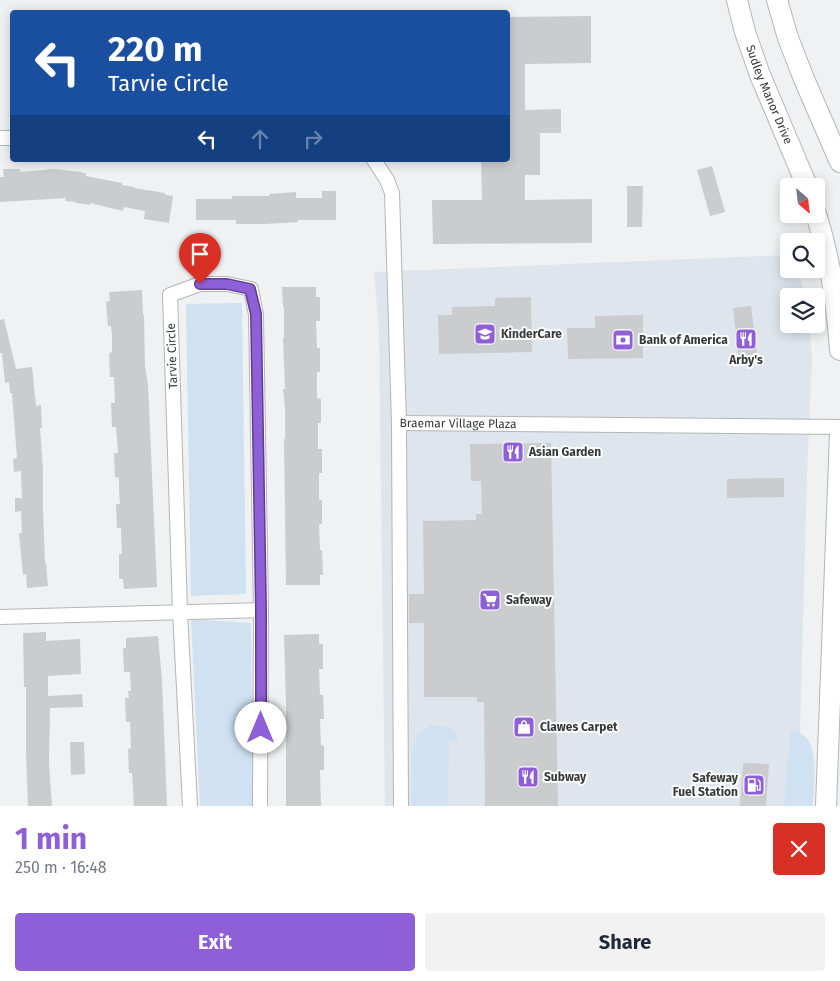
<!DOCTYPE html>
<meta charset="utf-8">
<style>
body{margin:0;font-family:"Fira Sans",sans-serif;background:#f2f2f3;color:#1f2937;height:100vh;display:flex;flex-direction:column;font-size:19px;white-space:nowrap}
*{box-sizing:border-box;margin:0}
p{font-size:16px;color:#747a83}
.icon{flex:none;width:28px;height:28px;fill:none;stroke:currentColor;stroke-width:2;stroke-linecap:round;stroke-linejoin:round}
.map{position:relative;height:806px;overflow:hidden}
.sheet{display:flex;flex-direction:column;background:#fff;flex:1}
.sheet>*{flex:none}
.guide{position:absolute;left:10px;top:10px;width:500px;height:152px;border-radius:5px;box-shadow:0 2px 12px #0003;background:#1a4fa0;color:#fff;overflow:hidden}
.needle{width:32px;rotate:152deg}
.fabs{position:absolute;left:780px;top:178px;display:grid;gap:10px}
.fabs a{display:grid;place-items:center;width:45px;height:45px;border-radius:5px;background:#fff;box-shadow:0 2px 12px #0003;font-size:25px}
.pin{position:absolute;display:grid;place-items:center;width:42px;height:42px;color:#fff;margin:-51px -21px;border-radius:50% 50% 50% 0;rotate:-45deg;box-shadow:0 0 5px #0007}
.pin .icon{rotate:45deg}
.me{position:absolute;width:55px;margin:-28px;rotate:0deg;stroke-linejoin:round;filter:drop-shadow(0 0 4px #0008)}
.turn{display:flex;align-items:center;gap:18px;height:105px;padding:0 15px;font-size:22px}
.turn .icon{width:65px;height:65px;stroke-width:2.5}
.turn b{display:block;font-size:35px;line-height:42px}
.lanes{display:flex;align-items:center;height:48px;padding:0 15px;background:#0003;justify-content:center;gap:25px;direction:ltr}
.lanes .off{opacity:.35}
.round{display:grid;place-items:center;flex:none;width:52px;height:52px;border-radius:5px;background:#f2f2f3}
.headline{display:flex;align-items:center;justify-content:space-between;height:85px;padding:0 15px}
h1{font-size:30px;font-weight:700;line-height:38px;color:#8f5fd8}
.cta{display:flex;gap:10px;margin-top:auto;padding:10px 15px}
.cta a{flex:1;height:58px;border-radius:5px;background:#8f5fd8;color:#fff;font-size:20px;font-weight:700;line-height:58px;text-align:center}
.cta a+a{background:#f2f2f3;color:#1f2937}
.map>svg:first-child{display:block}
.built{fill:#dee5ed}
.green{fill:#d0e2f2}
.building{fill:#caccce}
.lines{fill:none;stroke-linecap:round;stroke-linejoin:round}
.street-casing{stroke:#b3b5b6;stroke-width:16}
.secondary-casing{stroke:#b3b5b6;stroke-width:22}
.street{stroke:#fff;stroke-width:14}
.secondary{stroke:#fff;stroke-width:20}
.route-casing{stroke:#5d3e8c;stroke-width:12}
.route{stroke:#8f5fd8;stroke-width:9}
.labels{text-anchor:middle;stroke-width:4;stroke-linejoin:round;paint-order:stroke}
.street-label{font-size:12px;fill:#383939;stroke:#fdfeff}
.poi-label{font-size:12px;font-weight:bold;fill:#383939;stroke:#fdfeff;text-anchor:start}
</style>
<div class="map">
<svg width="840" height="806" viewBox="0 0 840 806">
<rect width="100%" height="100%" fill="#eff1f2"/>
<polygon class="built" points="789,255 789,269 798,269 805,296 789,296 789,324 809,324 812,358 807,474 798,806 385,806 379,330 374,272"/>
<g class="green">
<polygon points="242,303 246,594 191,596 186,304"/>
<polygon points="191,619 251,623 254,806 200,806"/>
<polygon points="432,725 444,726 454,730 459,741 449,740 448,806 412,806 412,750 419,732"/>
<path d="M790,731C824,732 813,783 813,806H784Z"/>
</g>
<g class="building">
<polygon points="591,16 591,63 525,64 525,110 561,109 561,133 540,133 540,175 525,175 525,200 592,199 592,243 433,244 432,200 482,200 481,160 508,160 508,17"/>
<polygon points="712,166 725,212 710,216 697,170"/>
<polygon points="3,169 20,169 20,172 54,169 81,172 86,174 86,176 122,183 122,185 134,187 134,188 165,193 165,195 173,196 169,223 144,219 145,211 124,207 123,211 90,203 90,205 76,203 76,202 65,201 66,198 0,202 0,177 4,177"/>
<polygon points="627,186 643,186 642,227 627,227"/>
<polygon points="322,191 336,191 336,220 298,220 298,222 264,224 236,224 236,220 196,220 196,199 232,199 232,196 269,196 269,194 296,192 296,198 322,198"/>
<polygon points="282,287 316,287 316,297 320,297 320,321 316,321 317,348 320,348 320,372 317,372 317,398 321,399 321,423 318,423 318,449 322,449 322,473 319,473 319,500 322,500 322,524 319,524 320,550 322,550 323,575 320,575 320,585 286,585 284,439 285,439 285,408 283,389 285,389 283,338 284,338 284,307 283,307"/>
<polygon points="142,290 143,315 144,315 145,366 148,385 157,587 124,589 123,579 119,579 119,554 122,554 121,528 117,528 116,504 120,504 119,490 119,478 115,477 114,453 118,453 116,427 112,427 111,403 115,403 114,377 110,377 109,353 112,352 112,336 111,326 108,326 106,302 110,301 109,292"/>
<polygon points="531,297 532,352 439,354 438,315 452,315 452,307 495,306 495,298"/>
<polygon points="751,306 758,360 739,362 733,308"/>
<polygon points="643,315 643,358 568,359 567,328 595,328 595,316"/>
<polygon points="4,319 16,369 32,367 36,406 41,405 42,428 40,428 43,470 43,511 45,563 46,563 48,586 27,588 26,574 23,575 19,533 22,533 21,511 15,512 15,498 22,498 21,471 14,472 13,459 17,458 12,393 10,393 9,382 5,383 2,353 0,353 0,320"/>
<polygon points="551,443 558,806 485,806 484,702 477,702 477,697 424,697 424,623 409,623 409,594 424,594 423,521 476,520 476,514 482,514 481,481 471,481 470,444"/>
<polygon points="784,478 784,497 727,498 727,479"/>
<polygon points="46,632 46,641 80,639 81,674 48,676 48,696 82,694 83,707 50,708 49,763 52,806 28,806 26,752 26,687 24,687 23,633"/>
<polygon points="319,634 319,644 323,644 323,669 319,669 320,695 323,695 324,719 320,719 321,746 324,745 324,770 320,770 321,806 286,806 286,705 284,635"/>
<polygon points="158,636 162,680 167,806 134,806 132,773 129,773 128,749 131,748 130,722 126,722 125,698 129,698 128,691 131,691 130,672 124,672 123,648 126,648 126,638"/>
<polygon points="70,742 84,742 85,774 71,775"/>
<polygon points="743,763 769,764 766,806 740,806"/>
</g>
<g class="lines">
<g class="street-casing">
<g id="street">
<polyline points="0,138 12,138"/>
<polyline points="374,160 387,180 392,193 399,423 401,806"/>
<path id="s1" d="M399,423L840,427"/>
<polyline points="0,617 261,610"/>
<polyline points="190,806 180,611 170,295 200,284 227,284 251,289 256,315 261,610 260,806"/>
</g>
</g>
<g class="secondary-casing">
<g id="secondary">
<path id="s2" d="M737,0L745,32L760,75L807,186"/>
<polyline points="777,0 788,38 804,79 840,162"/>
<path d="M816,214C830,258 837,304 840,350"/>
<polyline points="826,806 840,433"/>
</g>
</g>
<use href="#street" class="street"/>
<use href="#secondary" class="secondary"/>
</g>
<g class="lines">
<g class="route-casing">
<polyline id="route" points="200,284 227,284 250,289 256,314 261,610 261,728"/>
</g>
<use href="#route" class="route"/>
</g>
<defs>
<g id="school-square" transform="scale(1.125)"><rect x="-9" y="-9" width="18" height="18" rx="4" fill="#8f5fd8" stroke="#fdfeff"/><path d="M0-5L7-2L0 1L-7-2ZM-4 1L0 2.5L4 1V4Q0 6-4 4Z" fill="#fff"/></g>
<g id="restaurant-square" transform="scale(1.125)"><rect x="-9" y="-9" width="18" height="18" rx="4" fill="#8f5fd8" stroke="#fdfeff"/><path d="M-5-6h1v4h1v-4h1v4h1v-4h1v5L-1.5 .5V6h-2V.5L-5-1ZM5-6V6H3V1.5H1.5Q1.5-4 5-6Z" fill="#fff"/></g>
<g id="bank-square" transform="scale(1.125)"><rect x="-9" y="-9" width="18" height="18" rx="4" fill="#8f5fd8" stroke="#fdfeff"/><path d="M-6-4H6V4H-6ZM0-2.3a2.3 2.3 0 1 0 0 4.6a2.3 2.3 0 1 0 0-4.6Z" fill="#fff"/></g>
<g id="supermarket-square" transform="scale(1.125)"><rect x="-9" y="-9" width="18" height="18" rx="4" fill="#8f5fd8" stroke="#fdfeff"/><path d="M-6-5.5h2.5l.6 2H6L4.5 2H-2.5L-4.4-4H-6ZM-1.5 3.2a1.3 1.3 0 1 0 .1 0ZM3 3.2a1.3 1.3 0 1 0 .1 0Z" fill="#fff"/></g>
<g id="shop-square" transform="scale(1.125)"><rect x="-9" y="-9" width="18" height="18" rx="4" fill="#8f5fd8" stroke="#fdfeff"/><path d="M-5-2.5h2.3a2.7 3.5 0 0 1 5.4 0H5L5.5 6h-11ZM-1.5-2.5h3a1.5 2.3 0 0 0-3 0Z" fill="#fff"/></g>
<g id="fuel-square" transform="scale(1.125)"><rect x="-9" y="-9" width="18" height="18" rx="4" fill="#8f5fd8" stroke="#fdfeff"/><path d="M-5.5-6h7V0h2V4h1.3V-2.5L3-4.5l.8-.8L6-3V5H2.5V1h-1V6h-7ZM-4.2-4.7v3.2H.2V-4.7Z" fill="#fff"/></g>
</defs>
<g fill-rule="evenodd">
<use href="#school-square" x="485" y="334"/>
<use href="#restaurant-square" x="746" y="339"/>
<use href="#bank-square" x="623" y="340"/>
<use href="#restaurant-square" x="513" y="452"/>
<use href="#supermarket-square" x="490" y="600"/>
<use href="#shop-square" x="524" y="727"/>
<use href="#restaurant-square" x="528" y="777"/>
<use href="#fuel-square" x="754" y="785"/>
</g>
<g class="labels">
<g class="street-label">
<text dy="4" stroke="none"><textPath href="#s2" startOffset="100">Sudley Manor Drive</textPath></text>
<text transform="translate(172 356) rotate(-92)" y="4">Tarvie Circle</text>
<text dy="4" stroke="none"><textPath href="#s1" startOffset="59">Braemar Village Plaza</textPath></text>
</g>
<g class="poi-label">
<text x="501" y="338">KinderCare</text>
<text x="639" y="344">Bank of America</text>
<text x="746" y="364" text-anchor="middle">Arby's</text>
<text x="529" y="456">Asian Garden</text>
<text x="506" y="604">Safeway</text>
<text x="540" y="731">Clawes Carpet</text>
<text x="544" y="781">Subway</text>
<text x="738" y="782" text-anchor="end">Safeway<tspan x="738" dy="14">Fuel Station</tspan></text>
</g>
</g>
</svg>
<div class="fabs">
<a><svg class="needle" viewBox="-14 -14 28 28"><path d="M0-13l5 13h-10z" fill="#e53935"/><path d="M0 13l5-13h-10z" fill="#747a83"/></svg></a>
<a><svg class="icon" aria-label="search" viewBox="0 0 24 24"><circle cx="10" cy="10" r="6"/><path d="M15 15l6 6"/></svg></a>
<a><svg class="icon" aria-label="layers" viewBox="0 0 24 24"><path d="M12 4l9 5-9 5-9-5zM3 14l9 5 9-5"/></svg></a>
</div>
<div class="pin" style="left:200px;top:284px;background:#d93025"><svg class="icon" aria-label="arrive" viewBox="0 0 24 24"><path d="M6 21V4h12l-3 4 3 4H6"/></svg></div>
<svg class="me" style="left:261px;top:728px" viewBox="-20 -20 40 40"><circle r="19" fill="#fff"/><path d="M0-13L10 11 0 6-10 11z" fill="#8f5fd8"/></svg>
<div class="guide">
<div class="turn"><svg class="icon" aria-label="left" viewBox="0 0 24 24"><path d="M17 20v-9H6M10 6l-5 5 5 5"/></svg><div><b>220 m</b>Tarvie Circle</div></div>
<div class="lanes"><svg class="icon" aria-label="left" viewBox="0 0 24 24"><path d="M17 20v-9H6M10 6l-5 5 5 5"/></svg><svg class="icon off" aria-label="ahead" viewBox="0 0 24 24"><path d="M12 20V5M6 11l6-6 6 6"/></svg><svg class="icon off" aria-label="right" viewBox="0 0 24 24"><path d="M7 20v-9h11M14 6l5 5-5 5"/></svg></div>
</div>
</div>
<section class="sheet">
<div class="headline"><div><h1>1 min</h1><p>250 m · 16:48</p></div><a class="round" style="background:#d93025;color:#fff"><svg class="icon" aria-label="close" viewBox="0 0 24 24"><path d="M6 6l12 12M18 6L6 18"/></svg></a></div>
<div class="cta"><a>Exit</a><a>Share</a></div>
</section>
